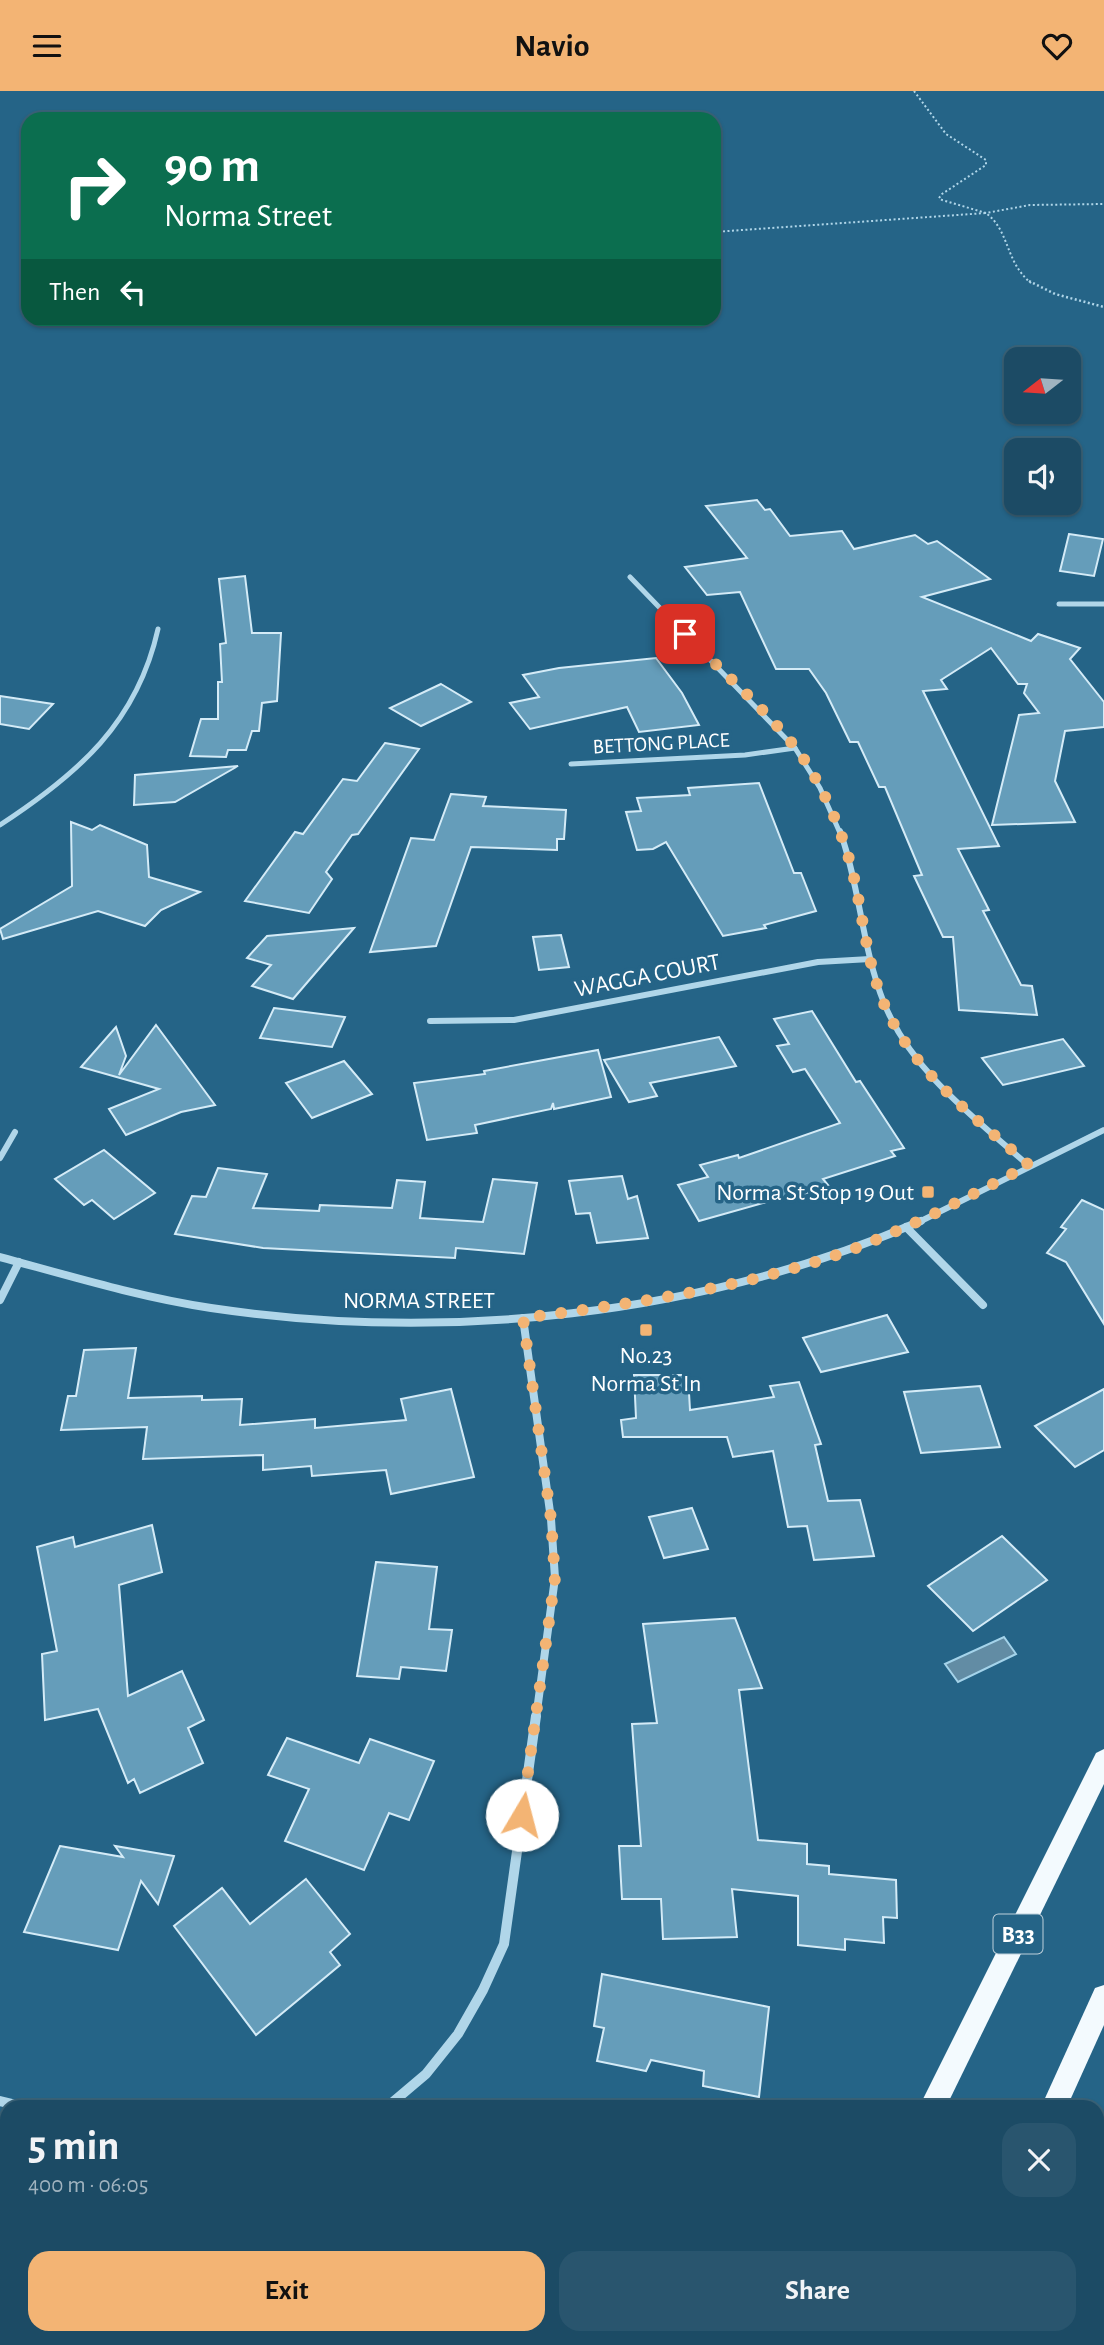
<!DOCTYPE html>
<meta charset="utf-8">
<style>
body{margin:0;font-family:"Alegreya Sans",sans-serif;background:#29556e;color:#f1f3f6;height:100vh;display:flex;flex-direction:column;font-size:26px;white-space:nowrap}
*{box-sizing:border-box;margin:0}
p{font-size:23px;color:#a0b3bf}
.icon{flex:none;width:38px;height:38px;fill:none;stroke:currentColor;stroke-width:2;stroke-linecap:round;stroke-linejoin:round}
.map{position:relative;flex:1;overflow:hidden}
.sheet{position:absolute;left:0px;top:2009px;width:1104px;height:245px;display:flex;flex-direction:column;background:#1c4b65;border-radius:21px 21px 0 0;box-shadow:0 2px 5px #0004,0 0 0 2px #3a6379}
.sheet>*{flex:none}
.top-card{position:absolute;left:21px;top:21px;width:700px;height:214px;border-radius:21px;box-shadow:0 2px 5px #0004,0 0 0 2px #3a6379;background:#0b6e4f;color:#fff;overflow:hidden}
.needle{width:46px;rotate:253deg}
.tools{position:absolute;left:1004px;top:256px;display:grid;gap:14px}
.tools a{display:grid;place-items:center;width:77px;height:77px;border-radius:14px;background:#1c4b65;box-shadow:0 2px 5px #0004,0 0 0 2px #3a6379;font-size:35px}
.pin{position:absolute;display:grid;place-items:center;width:60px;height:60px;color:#fff;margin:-30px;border-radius:14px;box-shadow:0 4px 10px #0006}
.me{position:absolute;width:77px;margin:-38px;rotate:8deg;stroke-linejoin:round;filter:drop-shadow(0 0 5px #0008)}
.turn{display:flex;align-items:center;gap:24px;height:147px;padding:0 28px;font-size:32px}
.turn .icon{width:91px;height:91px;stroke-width:2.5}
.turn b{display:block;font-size:49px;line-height:60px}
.then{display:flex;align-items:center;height:66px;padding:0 28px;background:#0003;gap:14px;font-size:26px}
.round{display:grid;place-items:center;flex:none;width:74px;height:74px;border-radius:21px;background:#29556e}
.summary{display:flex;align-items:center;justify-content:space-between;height:119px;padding:0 28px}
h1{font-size:42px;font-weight:700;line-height:52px}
.cta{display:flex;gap:14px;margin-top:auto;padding:14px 28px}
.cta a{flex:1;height:80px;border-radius:21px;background:#f3b474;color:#111;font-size:28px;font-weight:700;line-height:80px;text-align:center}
.cta a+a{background:#29556e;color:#f1f3f6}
header{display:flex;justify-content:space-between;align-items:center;height:91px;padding:0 28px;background:#f3b474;color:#111;font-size:32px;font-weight:700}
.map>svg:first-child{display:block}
.green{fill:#367ea3}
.water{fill:#628ca4;stroke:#a4d3ea;stroke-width:2}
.building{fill:#659dba;stroke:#d4ebf7;stroke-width:2}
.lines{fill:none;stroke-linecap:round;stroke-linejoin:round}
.path-far2{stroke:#b0d6e9;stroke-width:2;stroke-dasharray:2 2.5;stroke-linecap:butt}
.path-far1{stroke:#b0d6e9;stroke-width:2.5;stroke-dasharray:2 2.5;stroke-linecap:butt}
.path{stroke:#b0d6e9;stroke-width:6;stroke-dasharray:5 8;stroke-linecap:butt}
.minor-far3{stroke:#b0d6e9;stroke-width:5}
.minor-far2{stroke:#b0d6e9;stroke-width:6}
.minor-far1{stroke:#b0d6e9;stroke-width:8}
.minor{stroke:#b0d6e9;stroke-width:10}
.primary{fill:#f3fafe;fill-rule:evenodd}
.route{stroke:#f3b474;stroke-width:12;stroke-dasharray:0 21.6}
.poi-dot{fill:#f3b474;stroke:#256487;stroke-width:2.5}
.labels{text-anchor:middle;stroke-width:7;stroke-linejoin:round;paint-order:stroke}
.far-street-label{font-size:21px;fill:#fff;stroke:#256487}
.shield{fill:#256487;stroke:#bed0db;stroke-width:2}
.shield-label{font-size:23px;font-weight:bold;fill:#fff}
.street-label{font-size:24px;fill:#fff;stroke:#256487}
.poi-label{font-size:24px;fill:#fff;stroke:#256487;text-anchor:end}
</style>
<header><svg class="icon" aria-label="menu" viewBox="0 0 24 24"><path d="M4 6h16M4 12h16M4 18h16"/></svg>Navio<svg class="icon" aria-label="heart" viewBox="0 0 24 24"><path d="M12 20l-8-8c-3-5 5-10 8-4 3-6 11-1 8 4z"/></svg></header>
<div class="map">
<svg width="1104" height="2254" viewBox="0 0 1104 2254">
<rect width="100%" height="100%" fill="#256487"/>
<polygon class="green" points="190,2247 310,2247 310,2254 188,2254"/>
<polygon class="water" points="1004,1546 1016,1563 958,1591 945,1573"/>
<g class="building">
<polygon points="757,409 765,419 770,418 790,445 842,440 854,458 915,444 928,453 937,450 990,488 922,506 1031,550 1038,543 1080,557 1070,568 1104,611 1104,636 1065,640 1055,690 1075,731 992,734 1019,624 1039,622 1024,602 1027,593 1018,593 991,557 941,589 947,598 923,600 999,755 958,758 989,819 983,820 1021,894 1032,895 1037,924 959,919 953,846 943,846 914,785 922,784 885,696 879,696 858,651 850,651 826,602 809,578 776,578 740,501 707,504 685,476 747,467 706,415"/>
<polygon points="1069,443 1103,448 1094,485 1060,480"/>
<polygon points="245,485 252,542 281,542 277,610 262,612 259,640 252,640 246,659 228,659 226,666 190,665 201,628 218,628 218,591 222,591 220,553 226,552 219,488"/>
<polygon points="656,567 682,602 699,634 639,641 627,616 530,638 510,612 539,606 523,584 559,577"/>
<polygon points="441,593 471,611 421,635 390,617"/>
<polygon points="0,605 53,613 29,638 0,633"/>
<polygon points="385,652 419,658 358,743 352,744 326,781 332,788 309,822 245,810 295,741 303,743 343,688 357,690"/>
<polygon points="238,675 175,711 134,714 135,684"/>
<polygon points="759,692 794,782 801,782 816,820 764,834 766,837 723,845 666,751 653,758 637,759 626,721 641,720 637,707 690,704 688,697"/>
<polygon points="451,703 486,706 483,715 566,719 564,748 557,748 557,759 471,756 436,855 370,861 411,747 434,749"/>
<polygon points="71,731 92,739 100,734 147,754 149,786 200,801 161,819 145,835 98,820 3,848 0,838 72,795"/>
<polygon points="354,837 293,908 252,895 271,874 247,867 267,845"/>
<polygon points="561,844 569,876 539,879 533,846"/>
<polygon points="274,917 345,926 332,956 260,947"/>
<polygon points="812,920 856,991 860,990 904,1057 891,1060 895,1065 823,1088 828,1094 790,1108 788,1105 699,1130 678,1094 708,1086 700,1074 738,1064 739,1067 840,1032 805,978 793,981 777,955 789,953 774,928"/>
<polygon points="156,934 215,1014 181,1021 126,1044 109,1018 159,998 81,976 116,936 126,965 119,984"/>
<polygon points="719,946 736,975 650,992 657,1005 629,1011 604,969"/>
<polygon points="1063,948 1084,975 1003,994 982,967"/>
<polygon points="598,959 611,1006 554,1018 553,1012 551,1018 475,1034 477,1042 427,1049 414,992 485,983 484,980"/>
<polygon points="344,970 372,1003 312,1027 286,992"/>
<polygon points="104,1059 155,1102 114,1128 92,1109 84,1114 55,1088"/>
<polygon points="218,1077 267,1083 253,1117 319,1120 320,1114 392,1117 397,1089 425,1091 420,1127 483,1131 493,1088 537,1092 524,1163 456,1157 455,1167 263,1157 175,1143 192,1105 206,1106"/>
<polygon points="622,1085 628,1108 637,1105 648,1147 597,1152 590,1122 576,1123 569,1090"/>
<polygon points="1082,1109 1104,1119 1104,1233 1066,1171 1047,1162 1066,1138 1061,1136"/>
<polygon points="887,1224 908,1261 821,1281 803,1247"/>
<polygon points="136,1257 128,1307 202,1305 202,1309 242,1308 240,1334 315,1328 315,1337 406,1329 401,1308 451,1298 474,1386 391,1403 386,1379 312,1385 311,1375 263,1379 263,1364 143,1368 147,1336 61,1339 68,1305 76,1305 84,1259"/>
<polygon points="634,1284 688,1284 690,1319 774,1306 770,1295 799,1291 821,1353 815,1354 828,1410 860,1409 874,1465 814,1469 807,1435 788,1436 773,1360 733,1366 727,1346 623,1346 621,1329 636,1327"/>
<polygon points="980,1295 1000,1356 921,1362 904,1301"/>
<polygon points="1104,1298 1104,1359 1075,1376 1035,1335"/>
<polygon points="692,1417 708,1458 664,1467 649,1426"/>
<polygon points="152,1434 162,1481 119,1494 128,1605 182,1580 204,1629 188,1637 203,1672 140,1702 134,1688 128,1692 98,1618 45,1629 42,1563 57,1560 37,1456 73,1446 75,1456"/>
<polygon points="1002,1445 1047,1489 973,1540 928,1495"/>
<polygon points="376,1471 437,1476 429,1538 452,1539 446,1580 401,1576 399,1588 357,1585"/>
<polygon points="735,1527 762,1597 739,1599 758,1749 807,1753 807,1773 829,1775 829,1783 896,1789 897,1827 883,1826 884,1852 845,1848 845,1859 798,1854 798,1805 732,1798 737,1846 663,1848 661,1808 622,1808 619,1755 641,1755 632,1633 657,1632 643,1533"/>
<polygon points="287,1647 359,1672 370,1648 434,1670 409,1729 389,1722 364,1779 285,1750 309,1698 268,1684"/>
<polygon points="60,1755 123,1766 115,1755 174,1765 158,1813 141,1790 118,1859 24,1841"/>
<polygon points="306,1788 350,1843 330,1861 340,1874 256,1944 174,1835 222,1797 250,1833"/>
<polygon points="602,1883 769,1916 759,2006 703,1995 704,1980 651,1969 646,1980 597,1970 604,1937 594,1935"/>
</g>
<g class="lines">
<g class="path-far2">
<polyline points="914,0 946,43 986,69 986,74 942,103 939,107 942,109 986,122 1030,114 1104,113"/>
<path d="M714,141L986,122C1010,140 1005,171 1031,192"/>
</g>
<polyline class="path-far1" points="1029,190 1055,203 1104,216"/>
<polyline class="path" points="236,2254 237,2247"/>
<g class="minor-far3">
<polyline points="630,486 795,657 820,697 840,742"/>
<polyline points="1059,513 1104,513"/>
<polyline points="571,673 745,664 795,657"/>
<path d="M0,734C78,683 137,632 158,538"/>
</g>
<g class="minor-far2">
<path d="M840,740C860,796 862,857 884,912C912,981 975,1027 1029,1075"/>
<polyline points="430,930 514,929 818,871 870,868"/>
<polyline points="0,1067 15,1041"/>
<polyline points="917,1132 1104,1039"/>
</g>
<g class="minor-far1">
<polyline points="906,1136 983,1214"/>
<path d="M0,1166C70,1185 139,1206 211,1217C447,1252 701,1225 921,1130"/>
<polyline points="0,1209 19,1171"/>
<polyline points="523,1227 551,1428 555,1487 536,1627"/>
</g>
<g class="minor">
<polyline points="0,2010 25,2016"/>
<polyline points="387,2016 426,1983 458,1943 483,1899 504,1853 536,1625"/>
</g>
<g class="primary">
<polygon points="1104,1658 1104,1693 946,2016 919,2016 1096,1662"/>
<polygon points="1104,1894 1104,1934 1067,2016 1041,2016 1095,1897"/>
<polygon points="803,2247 831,2247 828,2254 800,2254"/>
<polygon points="936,2247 964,2247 961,2254 933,2254"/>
</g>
</g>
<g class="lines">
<path class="route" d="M522,1724L555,1487L551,1428L523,1227C636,1212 754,1196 861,1155C919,1132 974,1103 1029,1074C976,1027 914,982 885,915C865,869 863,818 850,771C841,740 829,711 813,683C789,638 722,581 685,543"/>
</g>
<g class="poi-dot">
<rect x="921" y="1094" width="14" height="14" rx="3.5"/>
<rect x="639" y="1232" width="14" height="14" rx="3.5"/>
</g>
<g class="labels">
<g class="far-street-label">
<text transform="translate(661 652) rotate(-3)" y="7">BETTONG PLACE</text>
</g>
<rect class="shield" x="993.5" y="1823.5" width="49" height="39" rx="5"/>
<g class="shield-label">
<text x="1018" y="1851">B33</text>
</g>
<g class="street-label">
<text transform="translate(647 884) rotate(-11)" y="8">WAGGA COURT</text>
<text x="419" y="1217">NORMA STREET</text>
</g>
<g class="poi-label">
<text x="914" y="1109">Norma St Stop 19 Out</text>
<text x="646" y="1272" text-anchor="middle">No.23<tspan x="646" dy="28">Norma St In</tspan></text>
</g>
</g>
</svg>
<div class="tools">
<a><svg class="needle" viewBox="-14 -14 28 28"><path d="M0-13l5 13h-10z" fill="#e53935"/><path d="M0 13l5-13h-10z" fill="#a0b3bf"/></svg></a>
<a><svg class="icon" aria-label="sound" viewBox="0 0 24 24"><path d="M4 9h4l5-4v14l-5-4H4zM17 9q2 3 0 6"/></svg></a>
</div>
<div class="pin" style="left:685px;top:543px;background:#d93025"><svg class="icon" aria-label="arrive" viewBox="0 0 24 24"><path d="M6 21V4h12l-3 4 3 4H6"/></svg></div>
<svg class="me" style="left:522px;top:1724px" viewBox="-20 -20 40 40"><circle r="19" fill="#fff"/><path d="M0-13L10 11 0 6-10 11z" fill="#f3b474"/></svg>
<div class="top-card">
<div class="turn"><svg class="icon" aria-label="right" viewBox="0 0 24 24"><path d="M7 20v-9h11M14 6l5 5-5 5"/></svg><div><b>90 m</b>Norma Street</div></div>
<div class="then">Then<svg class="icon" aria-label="left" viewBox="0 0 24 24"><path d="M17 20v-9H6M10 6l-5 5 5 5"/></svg></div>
</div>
<section class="sheet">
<div class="summary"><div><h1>5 min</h1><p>400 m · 06:05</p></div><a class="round"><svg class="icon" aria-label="close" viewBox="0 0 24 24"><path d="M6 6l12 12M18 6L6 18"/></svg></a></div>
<div class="cta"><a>Exit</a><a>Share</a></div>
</section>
</div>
